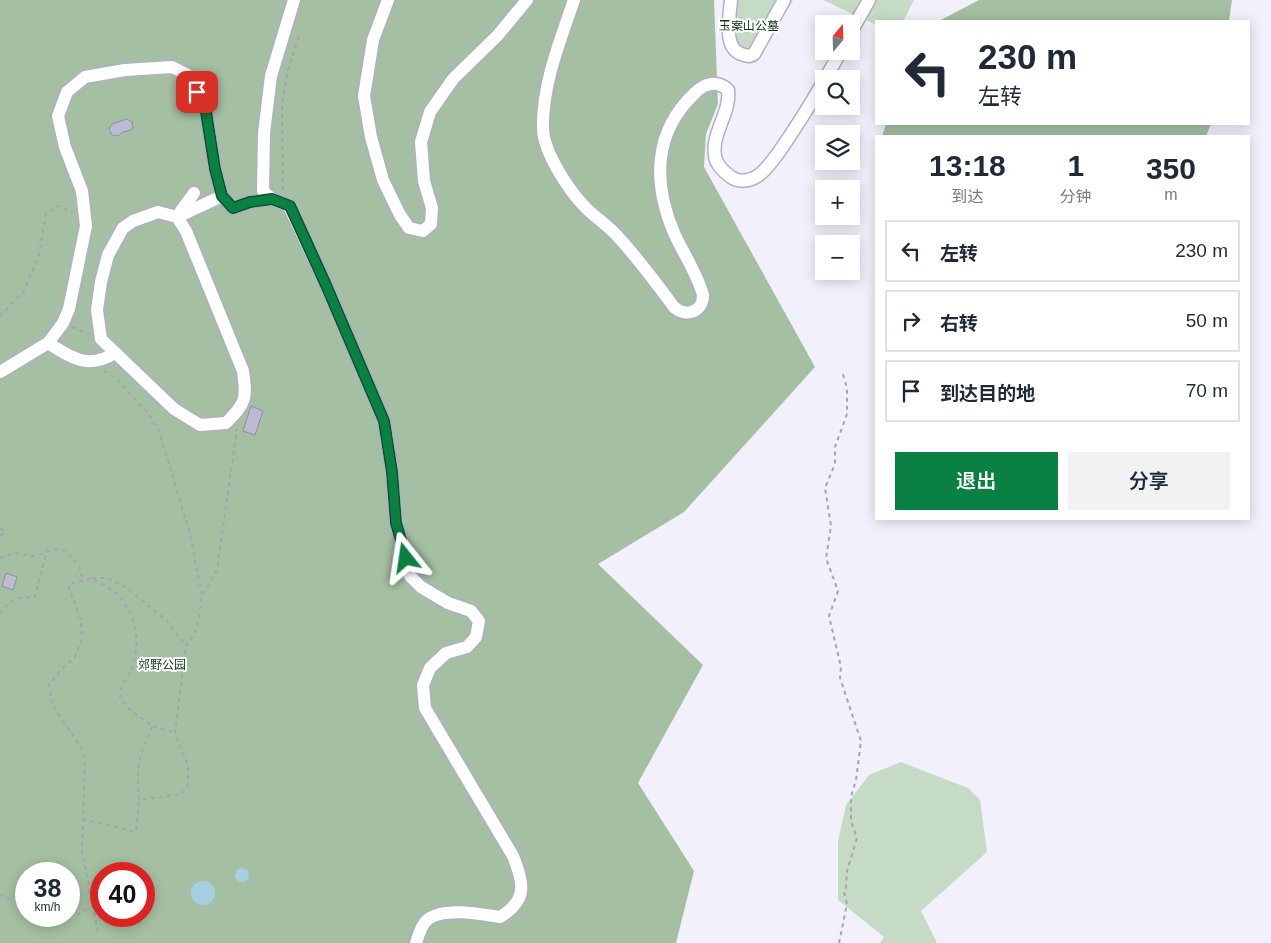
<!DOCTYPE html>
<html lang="zh">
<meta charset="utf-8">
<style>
body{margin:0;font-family:Arial,"Noto Sans SC",sans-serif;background:#f2f2f3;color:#1f2937;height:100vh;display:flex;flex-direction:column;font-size:19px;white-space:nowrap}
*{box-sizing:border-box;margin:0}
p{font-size:16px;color:#747a83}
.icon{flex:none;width:28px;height:28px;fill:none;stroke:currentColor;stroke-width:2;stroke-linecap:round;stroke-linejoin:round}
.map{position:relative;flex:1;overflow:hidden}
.panel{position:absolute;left:875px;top:135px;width:375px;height:385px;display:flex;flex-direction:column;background:#fff;border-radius:0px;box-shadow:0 2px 12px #0003}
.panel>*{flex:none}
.hud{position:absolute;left:875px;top:20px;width:375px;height:105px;border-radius:0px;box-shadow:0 2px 12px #0003;background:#fff;color:#1f2937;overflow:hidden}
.needle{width:32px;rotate:19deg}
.fabs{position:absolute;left:815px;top:15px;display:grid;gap:10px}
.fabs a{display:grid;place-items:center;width:45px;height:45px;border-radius:0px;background:#fff;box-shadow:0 2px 12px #0003;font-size:25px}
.speed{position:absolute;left:15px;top:862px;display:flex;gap:10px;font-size:25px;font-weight:700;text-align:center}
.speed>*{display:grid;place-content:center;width:65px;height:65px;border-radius:50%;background:#fff;box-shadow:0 2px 12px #0003;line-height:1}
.speed small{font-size:12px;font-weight:400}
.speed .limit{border:8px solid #d22;background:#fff;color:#111}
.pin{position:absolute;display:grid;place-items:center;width:42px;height:42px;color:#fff;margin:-21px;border-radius:10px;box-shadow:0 2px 8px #0006}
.me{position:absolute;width:55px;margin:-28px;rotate:345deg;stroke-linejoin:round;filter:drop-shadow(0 0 4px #0008)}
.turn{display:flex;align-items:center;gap:18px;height:105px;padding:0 20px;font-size:22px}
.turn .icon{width:65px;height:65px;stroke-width:2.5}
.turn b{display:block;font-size:35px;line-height:42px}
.eta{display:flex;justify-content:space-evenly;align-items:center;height:85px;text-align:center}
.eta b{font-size:30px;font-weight:600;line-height:35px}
.action{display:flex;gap:10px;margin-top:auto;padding:10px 20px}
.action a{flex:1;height:58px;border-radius:0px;background:#0b8043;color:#fff;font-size:20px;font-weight:600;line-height:58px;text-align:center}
.action a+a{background:#f2f2f3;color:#1f2937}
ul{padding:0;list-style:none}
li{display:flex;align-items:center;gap:15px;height:62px;margin:0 10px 8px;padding:0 10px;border:2px solid #e0e1e3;border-radius:0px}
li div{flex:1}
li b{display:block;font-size:19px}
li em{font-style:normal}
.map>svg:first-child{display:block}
.green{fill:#c6dbc5}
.forest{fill:#a4bfa2;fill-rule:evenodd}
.water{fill:#a6d0e1}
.building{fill:#bdbad3;stroke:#8f8ca4}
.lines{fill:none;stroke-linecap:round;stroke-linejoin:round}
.minor-casing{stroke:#b1aec7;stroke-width:15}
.path{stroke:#a6a4ae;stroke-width:2;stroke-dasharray:4 4;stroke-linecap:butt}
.minor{stroke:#fff;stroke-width:12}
.route-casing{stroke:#07532c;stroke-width:12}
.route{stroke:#0b8043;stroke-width:9}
.labels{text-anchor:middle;stroke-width:4;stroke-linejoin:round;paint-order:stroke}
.park-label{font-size:12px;fill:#113911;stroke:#fff}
</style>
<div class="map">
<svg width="1271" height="943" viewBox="0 0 1271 943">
<rect width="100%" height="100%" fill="#f2f1fb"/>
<g class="green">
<polygon points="725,0 793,0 756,63 738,59 724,48"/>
<polygon points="823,0 914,0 903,21 876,21 876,25"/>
<polygon points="901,762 968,788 980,800 987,852 921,911 937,943 880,943 884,937 838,900 838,841 846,805 869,775"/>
</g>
<g class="forest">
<path d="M0,0H714L718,104L706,134L704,167L815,367L684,512L598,564L703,665L638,783L694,871L676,943H0ZM26,874H69V916H26ZM101,874H144V916H101Z"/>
<polygon points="979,0 1232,0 1229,21 939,21"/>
<polygon points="886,124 1211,124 1206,136 882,136"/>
</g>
<g class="water">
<circle cx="242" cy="875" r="7"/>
<circle cx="203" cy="893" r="12"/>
</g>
<g class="building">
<polygon points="127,119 132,122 133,128 131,130 123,132 118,136 112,135 109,129 112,124"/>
<polygon points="251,406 263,411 255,435 243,431"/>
<polygon points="6,573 17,577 13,590 2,586"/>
</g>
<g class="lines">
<g class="minor-casing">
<g id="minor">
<path d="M294,0L271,76L264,133L263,191L272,199L289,206L326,285L384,421L392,472L396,523L410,576L421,587L448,603L471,611L479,621L476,637L467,647L446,653L430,668L423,685L425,708L513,856C524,883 528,900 500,917C481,914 441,906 426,921C421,926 418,937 416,943"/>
<polyline points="388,0 373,40 364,96 371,137 383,180 400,215 409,228 423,231 431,224 432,208 424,181 421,142 430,112 453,79 498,35 527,0"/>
<path d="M574,0C560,41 542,85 543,129C544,153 569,191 586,208C597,219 610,227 620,239C639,260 657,284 674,307C686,318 703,312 703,295C697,273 683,253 674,233C653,183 653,132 695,93C705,83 717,80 728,90C731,113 711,133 715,156C716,165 724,172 731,177C739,183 751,181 759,175C767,169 773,160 779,152C795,129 810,105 824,81"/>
<path d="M731,0C730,14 725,38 734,49C738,54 743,55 749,56L754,54L784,0"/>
<polyline points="851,32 869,0"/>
<polyline points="825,79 841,51"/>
<path d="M158,212L177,217L186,231L243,371C247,399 246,403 226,423L200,425L174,409L101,339L97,310L101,282L108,255L123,228L133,221Z"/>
<polyline points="178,215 194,193"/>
<polyline points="177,217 222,196"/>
<path d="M48,343C72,358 88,370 115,353"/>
<polyline points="0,372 48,343 63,323 69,309 86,226 82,191 65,147 58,116 67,92 85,77 125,70 172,67 188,75 206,112 215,169 222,196 233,208 250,202 272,199"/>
</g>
</g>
<g class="path">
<polyline points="283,190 282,103 288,71 299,36"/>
<polyline points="0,316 24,291 39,255 46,214 58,206 73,212"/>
<polyline points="72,327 89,334"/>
<polyline points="104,371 117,379 133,397 148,413 159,431 190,534 202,596"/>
<polyline points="0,529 5,531 0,537"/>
<polyline points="0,558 15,553 35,556 57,549 63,550 72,557 79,566 83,580"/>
<polyline points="92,578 107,578 127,588 167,621 186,646"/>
<path d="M0,614C11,598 16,598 35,597L47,549"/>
<polyline points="153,726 175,733"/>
<polyline points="83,819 136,832 139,800"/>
<polyline points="0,895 26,905"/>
<polyline points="69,914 77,915 93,906"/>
<path d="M98,932L82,851L85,758L77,741L52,705L49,684L61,670L75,657L82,639L81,620L68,585L92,578C100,583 111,588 118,595C136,615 141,642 132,667C127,681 121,680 120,698L131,711L153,726C138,757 136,765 139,800L182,794L188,785V766L175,733L186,646L197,629L202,596L217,570L237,429"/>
<polyline points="839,943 847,904 844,892 846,888 847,871 857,838 851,821 851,797 856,780 861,741 840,678 841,667 829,616 838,591 826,558 831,526 825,488 835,464 835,447 847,414 847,388 842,371"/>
</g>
<use href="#minor" class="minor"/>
</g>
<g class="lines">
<g class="route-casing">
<polyline id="route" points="197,92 206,112 215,169 222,196 233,208 250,202 272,199 290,206 326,285 384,421 392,472 396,523 406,558"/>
</g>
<use href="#route" class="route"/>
</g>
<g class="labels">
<g class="park-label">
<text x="749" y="30">玉案山公墓</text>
<text x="162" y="669">郊野公园</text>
</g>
</g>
</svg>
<div class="fabs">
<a><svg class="needle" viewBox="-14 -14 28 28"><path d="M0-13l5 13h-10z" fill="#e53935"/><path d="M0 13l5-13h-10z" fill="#747a83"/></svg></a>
<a><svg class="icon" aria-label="search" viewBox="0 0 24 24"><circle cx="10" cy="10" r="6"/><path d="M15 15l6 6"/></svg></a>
<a><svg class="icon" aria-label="layers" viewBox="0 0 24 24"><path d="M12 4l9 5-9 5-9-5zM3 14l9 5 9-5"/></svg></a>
<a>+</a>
<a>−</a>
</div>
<div class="speed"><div>38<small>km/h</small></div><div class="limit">40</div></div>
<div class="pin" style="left:197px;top:92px;background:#d93025"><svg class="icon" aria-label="arrive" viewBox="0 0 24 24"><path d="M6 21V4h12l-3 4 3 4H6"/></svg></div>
<svg class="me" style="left:406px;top:558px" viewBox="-20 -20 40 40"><path d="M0-17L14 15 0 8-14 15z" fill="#0b8043" stroke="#fff" stroke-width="4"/></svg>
<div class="hud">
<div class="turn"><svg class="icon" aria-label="left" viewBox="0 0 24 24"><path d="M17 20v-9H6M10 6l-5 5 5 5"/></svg><div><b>230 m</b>左转</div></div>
</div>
<section class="panel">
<div class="eta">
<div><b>13:18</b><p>到达</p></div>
<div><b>1</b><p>分钟</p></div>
<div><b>350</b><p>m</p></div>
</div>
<ul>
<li><svg class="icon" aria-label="left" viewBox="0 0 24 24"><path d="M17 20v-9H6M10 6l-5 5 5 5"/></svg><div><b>左转</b></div><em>230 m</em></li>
<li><svg class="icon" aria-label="right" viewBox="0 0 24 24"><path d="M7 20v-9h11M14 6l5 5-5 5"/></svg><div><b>右转</b></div><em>50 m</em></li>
<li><svg class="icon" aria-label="arrive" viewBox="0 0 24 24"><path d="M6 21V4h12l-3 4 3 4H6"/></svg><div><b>到达目的地</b></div><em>70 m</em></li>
</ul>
<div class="action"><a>退出</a><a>分享</a></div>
</section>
</div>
